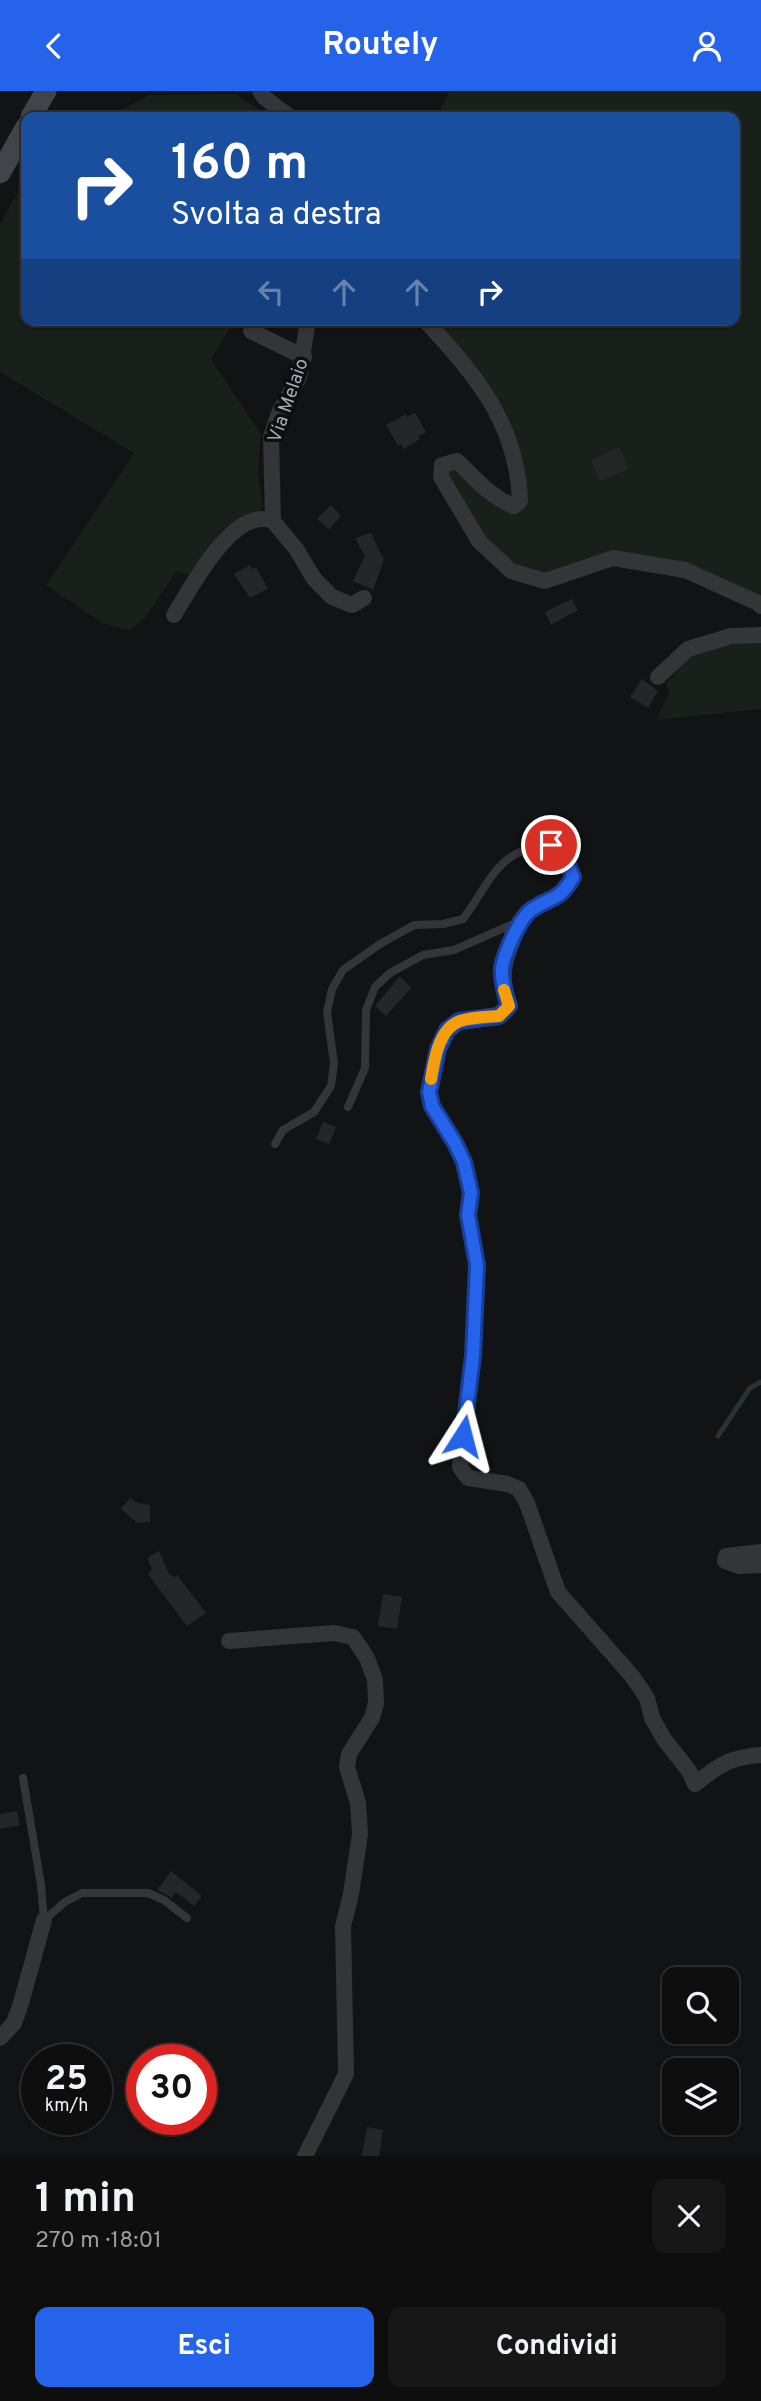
<!DOCTYPE html>
<html lang="it">
<meta charset="utf-8">
<style>
body{margin:0;font-family:Overpass,sans-serif;background:#171718;color:#f1f3f6;height:100vh;display:flex;flex-direction:column;font-size:26px;white-space:nowrap}
*{box-sizing:border-box;margin:0}
p{font-size:23px;color:#9b9c9e}
.icon{flex:none;width:38px;height:38px;fill:none;stroke:currentColor;stroke-width:2;stroke-linecap:round;stroke-linejoin:round}
.map{position:relative;height:2065px;overflow:hidden}
.drawer{display:flex;flex-direction:column;background:#0e0e0f;flex:1}
.drawer>*{flex:none}
.guide{position:absolute;left:21px;top:21px;width:719px;height:214px;border-radius:14px;box-shadow:0 2px 5px #0004,0 0 0 2px #2e2e2f;background:#1a4fa0;color:#fff;overflow:hidden}
.fabs{position:absolute;left:662px;top:1876px;display:grid;gap:14px}
.fabs a{display:grid;place-items:center;width:77px;height:77px;border-radius:14px;background:#0e0e0f;box-shadow:0 2px 5px #0004,0 0 0 2px #2e2e2f;font-size:35px}
.speed{position:absolute;left:21px;top:1953px;display:flex;gap:14px;font-size:35px;font-weight:700;text-align:center}
.speed>*{display:grid;place-content:center;width:91px;height:91px;border-radius:50%;background:#0e0e0f;box-shadow:0 2px 5px #0004,0 0 0 2px #2e2e2f;line-height:1}
.speed small{font-size:18px;font-weight:400}
.speed .limit{border:10px solid #d22;background:#fff;color:#111}
.pin{position:absolute;display:grid;place-items:center;width:60px;height:60px;color:#fff;margin:-30px;border:4px solid #fff;border-radius:50%;box-shadow:0 2px 7px #0007}
.me{position:absolute;width:77px;margin:-38px;rotate:9deg;stroke-linejoin:round;filter:drop-shadow(0 0 5px #0008)}
.turn{display:flex;align-items:center;gap:24px;height:147px;padding:0 35px;font-size:32px}
.turn .icon{width:91px;height:91px;stroke-width:2.5}
.turn b{display:block;font-size:49px;line-height:60px}
.lanes{display:flex;align-items:center;height:66px;padding:0 35px;background:#0003;justify-content:center;gap:35px;direction:ltr}
.lanes .off{opacity:.35}
.round{display:grid;place-items:center;flex:none;width:74px;height:74px;border-radius:14px;background:#171718}
.head{display:flex;align-items:center;justify-content:space-between;height:119px;padding:0 35px}
h1{font-size:42px;font-weight:700;line-height:52px}
.primary-button{display:flex;gap:14px;margin-top:auto;padding:14px 35px}
.primary-button a{flex:1;height:80px;border-radius:14px;background:#2563eb;color:#fff;font-size:28px;font-weight:700;line-height:80px;text-align:center}
.primary-button a+a{background:#171718;color:#f1f3f6}
header{display:flex;justify-content:space-between;align-items:center;height:91px;padding:0 35px;background:#2563eb;color:#fff;font-size:32px;font-weight:700}
.map>svg:first-child{display:block}
.green{fill:#191f19}
.lines{fill:none;stroke-linecap:round;stroke-linejoin:round}
.stream{stroke:#283238;stroke-width:5}
.building{fill:#252628}
.service{stroke:#333539;stroke-width:8}
.minor{stroke:#333539;stroke-width:16}
.secondary{stroke:#414449;stroke-width:21}
.route-casing{stroke:#184099;stroke-width:18}
.route{stroke:#2563eb;stroke-width:12}
.slow{stroke:#f59e0b;stroke-width:12}
.labels{text-anchor:middle;stroke-width:7;stroke-linejoin:round;paint-order:stroke}
.street-label{font-size:19px;fill:#a3aab5;stroke:#0d0e0f}
</style>
<header><svg class="icon" aria-label="back" viewBox="0 0 24 24"><path d="M15 5l-7 7 7 7"/></svg>Routely<svg class="icon" aria-label="person" viewBox="0 0 24 24"><circle cx="12" cy="8" r="4"/><path d="M4 21q1-7 8-7t8 7"/></svg></header>
<div class="map">
<svg width="761" height="2065" viewBox="0 0 761 2065">
<rect width="100%" height="100%" fill="#121314"/>
<g class="green">
<polygon points="449,0 761,0 761,508 609,462 545,484 514,474 482,444 449,386 449,379 456,378 526,413 527,403 504,318 478,281 435,229 735,229 735,26 437,26"/>
<polygon points="236,3 269,26 108,26 150,4"/>
<polygon points="26,86 26,229 171,229 182,237 188,229 235,229 211,268 261,343 258,382 263,417 222,438 190,484 176,481 145,527 129,540 102,532 46,494 134,362 0,281 0,134"/>
<polygon points="736,551 761,551 761,618 656,629 669,603 666,592 692,564"/>
</g>
<g class="lines">
<polyline class="stream" points="718,1345 750,1297 761,1291"/>
</g>
<g class="building">
<polygon points="415,322 426,341 418,345 420,348 404,358 401,353 398,355 386,334 406,323 407,326"/>
<polygon points="619,356 629,378 600,390 591,370"/>
<polygon points="331,414 341,425 329,438 317,428"/>
<polygon points="371,442 384,469 373,499 353,490 365,465 355,447"/>
<polygon points="250,474 252,478 256,476 268,498 250,507 234,483"/>
<polygon points="572,508 578,519 551,534 545,521"/>
<polygon points="642,588 658,600 648,617 630,606"/>
<polygon points="400,885 411,897 386,925 375,915"/>
<polygon points="323,1031 336,1036 329,1053 316,1048"/>
<polygon points="130,1407 138,1412 150,1414 150,1431 137,1432 121,1418"/>
<polygon points="159,1460 170,1485 172,1483 174,1487 177,1484 206,1522 187,1535 148,1483 152,1478 147,1467"/>
<polygon points="383,1503 402,1506 397,1538 378,1535"/>
<polygon points="17,1720 20,1734 0,1738 0,1723"/>
<polygon points="171,1780 202,1805 194,1815 176,1801 172,1807 157,1799"/>
<polygon points="367,2036 383,2039 379,2065 362,2065"/>
</g>
<g class="lines">
<g class="service">
<path d="M275,1053L283,1039L314,1021L331,995L334,972L327,921L332,898L343,879L380,853L414,834L443,833L463,828C491,791 497,757 551,754L565,766L573,786L564,802L531,819L520,830L454,859L423,864L390,882L375,896L366,919L365,977L348,1016"/>
<polyline points="23,1687 41,1794 44,1829"/>
<polyline points="44,1829 65,1811 82,1802 148,1802 164,1809 187,1827"/>
</g>
<g class="minor">
<polyline points="260,0 265,7 290,26"/>
<polyline points="308,229 299,286 279,322 271,346 273,430 297,459 314,488 332,506 352,514 364,507"/>
<path d="M425,229C475,284 517,331 520,410L514,415C491,407 474,386 457,370L442,374L441,386L479,450L511,480L545,490L613,467L685,479L758,512L761,515"/>
<polyline points="251,240 304,266"/>
<path d="M174,524C191,497 233,414 273,430"/>
<polyline points="658,586 688,558 731,545 761,544"/>
<path d="M520,830C508,864 497,878 509,915L499,925L459,930L447,938L438,958L429,1001L432,1015L455,1052L464,1071L471,1102L468,1124L477,1174L473,1265L460,1376L468,1387L508,1393L519,1398L527,1412L558,1501L632,1585L647,1607L652,1627L664,1648L689,1680L695,1693C719,1674 730,1666 761,1664"/>
<polyline points="761,1461 726,1465 725,1470 739,1475 761,1474"/>
<polyline points="229,1550 334,1542 353,1546 367,1567 375,1589 376,1612 372,1627 349,1663 347,1676 358,1712 360,1743 351,1803 343,1835 346,1983 305,2065"/>
<polyline points="0,1947 14,1932 21,1912 44,1829"/>
</g>
<g class="secondary">
<polyline points="31,26 46,0"/>
<polyline points="0,82 26,36"/>
</g>
</g>
<g class="lines">
<g class="route-casing">
<path id="route" d="M463,1345L473,1265L477,1174L468,1124L471,1102L464,1071L455,1052L432,1015L429,1001L438,958L447,939L459,930L499,925L509,915C505,903 501,890 502,877C504,863 520,827 531,819C552,804 558,812 573,786L565,766L551,754"/>
</g>
<use href="#route" class="route"/>
<path class="slow" d="M431,988C434,969 439,937 460,930C472,926 487,926 499,925L509,915L504,899"/>
</g>
<g class="labels">
<g class="street-label">
<text transform="translate(287 309) rotate(-71)" y="7">Via Melaio</text>
</g>
</g>
</svg>
<div class="fabs">
<a><svg class="icon" aria-label="search" viewBox="0 0 24 24"><circle cx="10" cy="10" r="6"/><path d="M15 15l6 6"/></svg></a>
<a><svg class="icon" aria-label="layers" viewBox="0 0 24 24"><path d="M12 4l9 5-9 5-9-5zM3 14l9 5 9-5"/></svg></a>
</div>
<div class="speed"><div>25<small>km/h</small></div><div class="limit">30</div></div>
<div class="pin" style="left:551px;top:754px;background:#d93025"><svg class="icon" aria-label="arrive" viewBox="0 0 24 24"><path d="M6 21V4h12l-3 4 3 4H6"/></svg></div>
<svg class="me" style="left:463px;top:1345px" viewBox="-20 -20 40 40"><path d="M0-17L14 15 0 8-14 15z" fill="#2563eb" stroke="#fff" stroke-width="4"/></svg>
<div class="guide">
<div class="turn"><svg class="icon" aria-label="right" viewBox="0 0 24 24"><path d="M7 20v-9h11M14 6l5 5-5 5"/></svg><div><b>160 m</b>Svolta a destra</div></div>
<div class="lanes"><svg class="icon off" aria-label="left" viewBox="0 0 24 24"><path d="M17 20v-9H6M10 6l-5 5 5 5"/></svg><svg class="icon off" aria-label="ahead" viewBox="0 0 24 24"><path d="M12 20V5M6 11l6-6 6 6"/></svg><svg class="icon off" aria-label="ahead" viewBox="0 0 24 24"><path d="M12 20V5M6 11l6-6 6 6"/></svg><svg class="icon" aria-label="right" viewBox="0 0 24 24"><path d="M7 20v-9h11M14 6l5 5-5 5"/></svg></div>
</div>
</div>
<section class="drawer">
<div class="head"><div><h1>1 min</h1><p>270 m · 18:01</p></div><a class="round"><svg class="icon" aria-label="close" viewBox="0 0 24 24"><path d="M6 6l12 12M18 6L6 18"/></svg></a></div>
<div class="primary-button"><a>Esci</a><a>Condividi</a></div>
</section>
